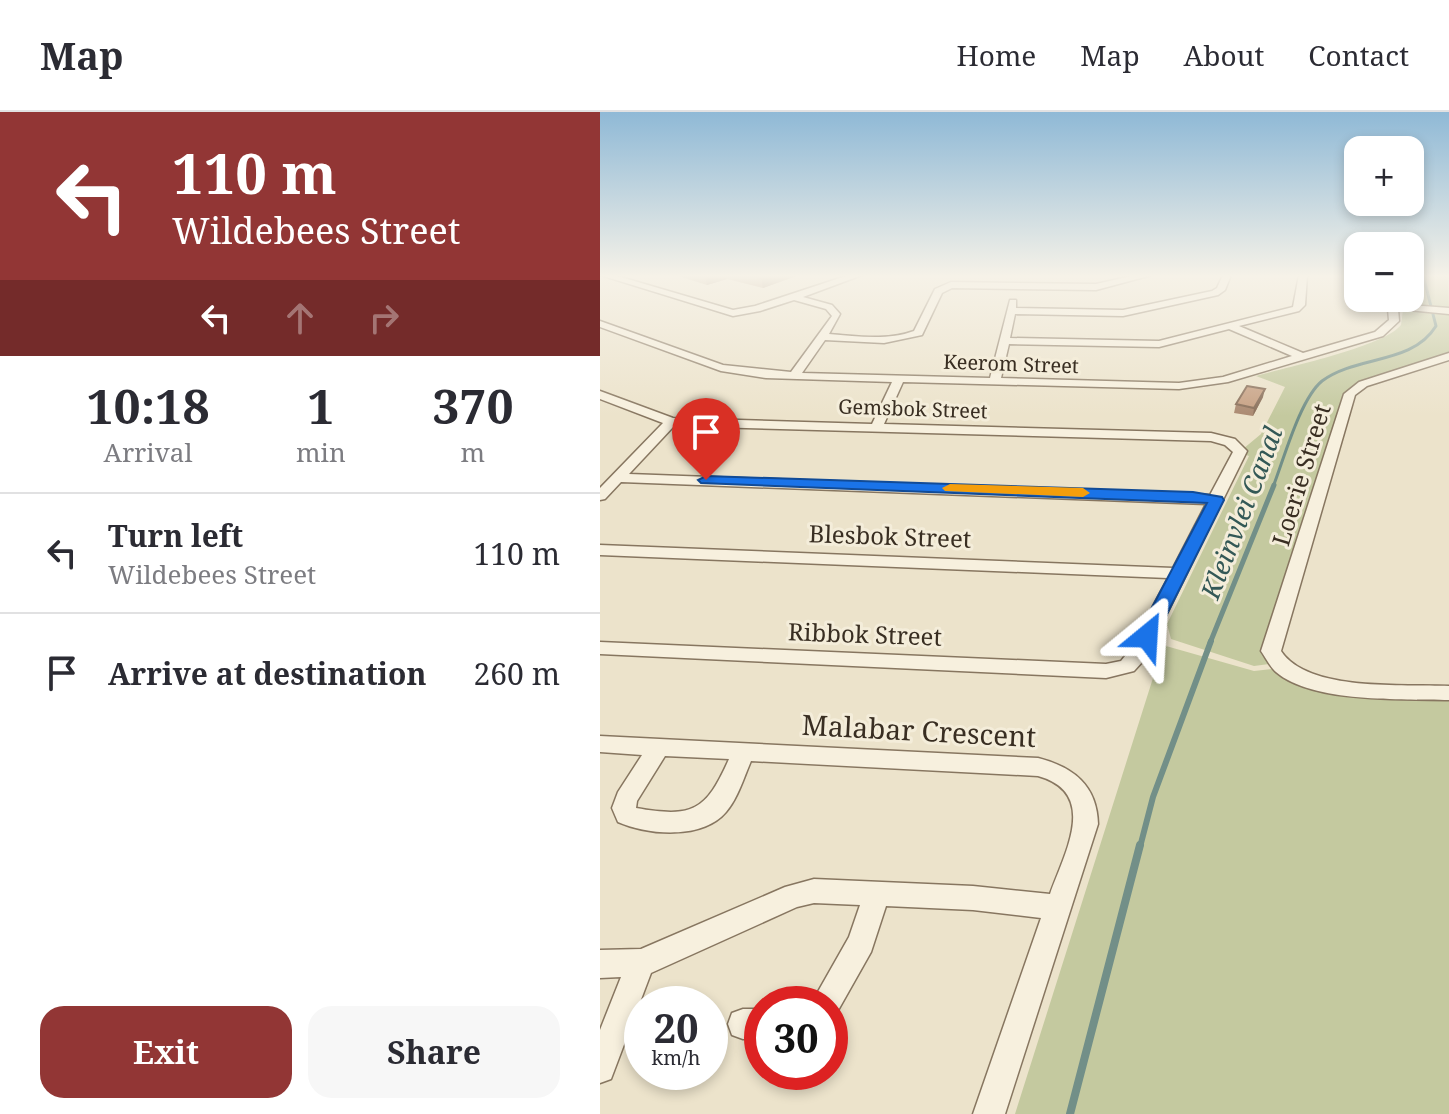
<!DOCTYPE html>
<meta charset="utf-8">
<style>
body{margin:0;font-family:"Noto Serif",serif;background:#f7f7f7;color:#2b2b33;height:100vh;display:flex;flex-direction:column;font-size:30px;white-space:nowrap}
*{box-sizing:border-box;margin:0}
p{font-size:26px;color:#7c7c81}
.icon{flex:none;width:44px;height:44px;fill:none;stroke:currentColor;stroke-width:2;stroke-linecap:round;stroke-linejoin:round}
.map{position:relative;flex:1;overflow:hidden}
.panel{display:flex;flex-direction:column;background:#fff;width:600px}
.panel>*{flex:none}
.hud{background:#923635;color:#fff;overflow:hidden}
.controls{position:absolute;left:744px;top:24px;display:grid;gap:16px}
.controls a{display:grid;place-items:center;width:80px;height:80px;border-radius:16px;background:#fff;box-shadow:0 4px 12px #0003;font-size:40px}
.speed{position:absolute;left:24px;top:874px;display:flex;gap:16px;font-size:40px;font-weight:700;text-align:center}
.speed>*{display:grid;place-content:center;width:104px;height:104px;border-radius:50%;background:#fff;box-shadow:0 4px 12px #0003;line-height:1}
.speed small{font-size:20px;font-weight:400}
.speed .limit{border:12px solid #d22;background:#fff;color:#111}
.pin{position:absolute;display:grid;place-items:center;width:68px;height:68px;color:#fff;margin:-82px -34px;border-radius:50% 50% 50% 0;rotate:-45deg;box-shadow:0 0 8px #0007}
.pin .icon{rotate:45deg}
.me{position:absolute;width:88px;margin:-44px;rotate:27deg;stroke-linejoin:round;filter:drop-shadow(0 0 6px #0008)}
.turn{display:flex;align-items:center;gap:28px;height:168px;padding:0 40px;font-size:36px}
.turn .icon{width:104px;height:104px;stroke-width:2.5}
.turn b{display:block;font-size:56px;line-height:68px}
.lanes{display:flex;align-items:center;height:76px;padding:0 40px;background:#0003;justify-content:center;gap:40px;direction:ltr}
.lanes .off{opacity:.35}
.eta{display:flex;justify-content:space-evenly;align-items:center;height:136px;text-align:center}
.eta b{font-size:48px;font-weight:700;line-height:56px}
.primary-button{display:flex;gap:16px;margin-top:auto;padding:16px 40px}
.primary-button a{flex:1;height:92px;border-radius:24px;background:#923635;color:#fff;font-size:32px;font-weight:700;line-height:92px;text-align:center}
.primary-button a+a{background:#f7f7f7;color:#2b2b33}
ul{padding:0;list-style:none}
li{display:flex;align-items:center;gap:24px;height:120px;padding:0 40px;border-top:2px solid #e1e1e2}
li div{flex:1}
li b{display:block;font-size:30px}
li em{font-style:normal}
header{display:flex;align-items:center;gap:48px;box-sizing:border-box;height:112px;padding:0 40px;background:#fff;border-bottom:2px solid #e1e1e2}
header strong{font-size:38px}
nav{display:flex;gap:44px;margin-inline-start:auto;font-size:28px}
main{display:flex;flex:1;min-height:0}
.map>svg:first-child{display:block}
.green{fill:#c4c99f}
.lines{fill:none;stroke-linecap:round;stroke-linejoin:round}
.stream-far3{stroke:#728f88;stroke-width:3}
.stream-far2{stroke:#728f88;stroke-width:5}
.stream-far1{stroke:#728f88;stroke-width:6}
.stream{stroke:#728f88;stroke-width:8}
.street-casing{stroke:#877660;stroke-width:3}
.street{fill:#f7f0de;fill-rule:evenodd}
.wall{fill:#ab8a72}
.shaded-wall{fill:#8b715c}
.building{fill:#c7a184;stroke:#8b715c;stroke-width:2}
.route{fill:#1a73e8;stroke:#114b97;stroke-width:2}
.slow{fill:#f59e0b}
.labels{text-anchor:middle;stroke-width:6;stroke-linejoin:round;paint-order:stroke}
.far-street-label{font-size:20px;fill:#392e22;stroke:#f4edda}
.street-label{font-size:24px;fill:#392e22;stroke:#f4edda}
.water-label{font-size:26px;font-style:italic;fill:#335856;stroke:#f4edda}
.near-street-label{font-size:28px;fill:#392e22;stroke:#f4edda}
</style>
<header>
<strong>Map</strong>
<nav><a>Home</a><a>Map</a><a>About</a><a>Contact</a></nav>
</header>
<main>
<section class="panel">
<div class="hud">
<div class="turn"><svg class="icon" aria-label="left" viewBox="0 0 24 24"><path d="M17 20v-9H6M10 6l-5 5 5 5"/></svg><div><b>110 m</b>Wildebees Street</div></div>
<div class="lanes"><svg class="icon" aria-label="left" viewBox="0 0 24 24"><path d="M17 20v-9H6M10 6l-5 5 5 5"/></svg><svg class="icon off" aria-label="ahead" viewBox="0 0 24 24"><path d="M12 20V5M6 11l6-6 6 6"/></svg><svg class="icon off" aria-label="right" viewBox="0 0 24 24"><path d="M7 20v-9h11M14 6l5 5-5 5"/></svg></div>
</div>
<div class="eta">
<div><b>10:18</b><p>Arrival</p></div>
<div><b>1</b><p>min</p></div>
<div><b>370</b><p>m</p></div>
</div>
<ul>
<li><svg class="icon" aria-label="left" viewBox="0 0 24 24"><path d="M17 20v-9H6M10 6l-5 5 5 5"/></svg><div><b>Turn left</b><p>Wildebees Street</p></div><em>110 m</em></li>
<li><svg class="icon" aria-label="arrive" viewBox="0 0 24 24"><path d="M6 21V4h12l-3 4 3 4H6"/></svg><div><b>Arrive at destination</b></div><em>260 m</em></li>
</ul>
<div class="primary-button"><a>Exit</a><a>Share</a></div>
</section>
<div class="map">
<svg width="849" height="1002" viewBox="0 0 849 1002">
<rect width="100%" height="100%" fill="#ece3cb"/>
<g class="green">
<polygon points="810,163 848,163 849,197 800,190 799,186 810,186"/>
<path d="M803,198L849,201V241L759,271L746,280L664,535L669,552L654,554L571,527L567,512L649,344L644,342L643,337L661,322L685,275L656,264C687,255 783,235 801,213Z"/>
<path d="M559,532L654,559L673,557C707,588 802,583 849,586V1002H415L553,566L551,546Z"/>
</g>
<g class="lines">
<path class="stream-far3" d="M673,375C684,347 700,287 722,269C757,243 812,253 836,214L823,163"/>
<polyline class="stream-far2" points="610,531 674,373"/>
<polyline class="stream-far1" points="540,735 553,685 611,529"/>
<polyline class="stream" points="470,1002 540,733"/>
<g class="street-casing">
<g id="street">
<path d="M0,163H14L133,198L155,194L249,163H262L203,185L232,193L240,202L229,222C257,224 287,229 314,219L335,177L351,170L496,172L536,163H552L496,178L352,176L342,181L322,223L284,231L225,228L202,261L390,266L410,188H416V196L523,198L612,179L617,176L623,163H631L625,178L618,183L523,204L415,202L410,226L559,229L693,195L699,163H707L705,193L699,199L639,214L703,241L775,220L789,208L787,186H797V192L849,196V202L798,197L799,209L783,224L628,270L579,277L303,270L284,312L611,321L635,327L647,339L544,548L534,559L506,566L0,542V530L506,552L521,549L529,539L568,466L0,443V433L573,456L606,392L21,370L5,387L0,388V376L63,311L0,287V279L73,306L272,312L292,270L166,266L121,259L0,215V209L123,253L191,260L232,204L226,197L194,188L160,199L133,204ZM629,217L692,244L623,265L579,271L401,266L409,232L559,235ZM74,314L611,329L625,333L633,340L610,383L29,362Z"/>
<path d="M849,241V248L767,274L755,283L681,539C708,580 804,572 849,574V588C803,587 712,591 676,560C670,555 666,546 661,539L744,282L759,270Z"/>
<path d="M0,624L438,646C473,655 497,673 498,712L405,1002H373L441,806L373,798L286,794L271,840L236,902L230,905V892H211L249,825L260,793L214,791L197,795L51,861L11,967L0,971V918L21,865L0,866V838L41,837L185,775L214,767L373,774L450,782C464,742 500,681 438,664L151,649C144,665 138,686 126,700C102,728 48,723 18,710L12,696L18,680L42,643L0,640ZM65,644L129,647C106,699 93,706 36,696L37,689Z"/>
<polygon points="143,897 162,897 162,927 143,927 132,923 128,912 132,901"/>
</g>
</g>
<use href="#street" class="street"/>
</g>
<g class="wall">
<polygon points="75,163 199,163 163,176 127,167 107,173"/>
<polygon points="663,285 653,304 634,301 636,292"/>
</g>
<g class="shaded-wall">
<polygon points="105,163 127,163 127,167 107,173"/>
<polygon points="169,163 199,163 163,176 161,166"/>
<polygon points="665,277 663,285 653,304 654,296"/>
</g>
<g class="building">
<polygon points="150,163 169,163 161,166"/>
<polygon points="647,274 665,277 654,296 636,292"/>
</g>
<linearGradient id="sky" x2="0" y2="1"><stop stop-color="#8fb9d6"/><stop offset="0.54" stop-color="#f6f2e8"/><stop offset="1" stop-color="#f6f2e8" stop-opacity="0"/></linearGradient>
<rect width="849" height="304" fill="url(#sky)"/>
<polygon class="route" points="106,364 593,380 622,385 624,388 556,524 547,531 537,524 607,391 101,371 98,368"/>
<polygon class="slow" points="350,372 483,376 490,381 483,385 345,379 342,376"/>
<g class="labels">
<g class="far-street-label">
<text transform="translate(411 252) rotate(2)" y="7">Keerom Street</text>
<text transform="translate(313 297) rotate(2)" y="7">Gemsbok Street</text>
</g>
<g class="street-label">
<text transform="translate(702 363) rotate(-73)" y="8">Loerie Street</text>
<text transform="translate(290 425) rotate(2)" y="8">Blesbok Street</text>
<text transform="translate(265 523) rotate(2)" y="8">Ribbok Street</text>
</g>
<g class="water-label">
<text transform="translate(642 401) rotate(-69)" y="9">Kleinvlei Canal</text>
</g>
<g class="near-street-label">
<text transform="translate(319 619) rotate(3)" y="10">Malabar Crescent</text>
</g>
</g>
</svg>
<div class="controls">
<a>+</a>
<a>−</a>
</div>
<div class="speed"><div>20<small>km/h</small></div><div class="limit">30</div></div>
<div class="pin" style="left:106px;top:368px;background:#d93025"><svg class="icon" aria-label="arrive" viewBox="0 0 24 24"><path d="M6 21V4h12l-3 4 3 4H6"/></svg></div>
<svg class="me" style="left:547px;top:524px" viewBox="-20 -20 40 40"><path d="M0-17L14 15 0 8-14 15z" fill="#1a73e8" stroke="#fff" stroke-width="4"/></svg>
</div>
</main>
